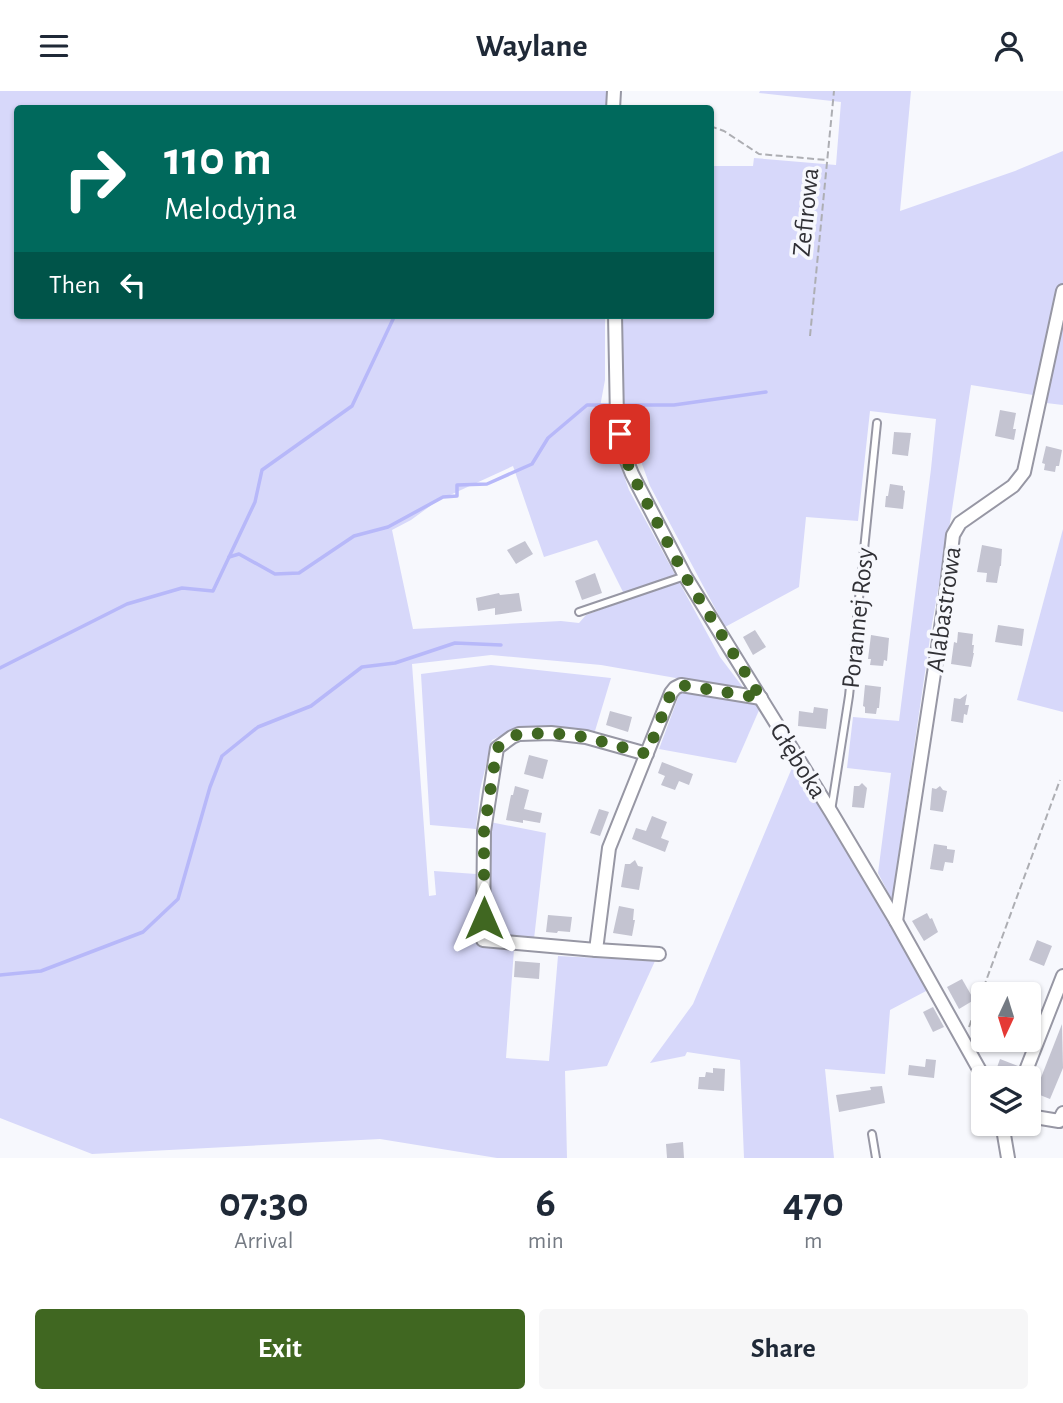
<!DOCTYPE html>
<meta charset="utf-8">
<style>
body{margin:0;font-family:"Alegreya Sans",sans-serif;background:#f6f6f7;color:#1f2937;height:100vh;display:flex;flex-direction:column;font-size:26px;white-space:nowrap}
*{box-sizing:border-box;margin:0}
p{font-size:23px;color:#747a83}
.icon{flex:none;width:38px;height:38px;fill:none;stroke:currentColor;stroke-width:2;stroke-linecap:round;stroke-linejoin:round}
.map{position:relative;height:1067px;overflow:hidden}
.drawer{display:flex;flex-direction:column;background:#fff;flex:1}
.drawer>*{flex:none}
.hud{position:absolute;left:14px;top:14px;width:700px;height:214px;border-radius:7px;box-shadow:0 2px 5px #0004;background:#00695c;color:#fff;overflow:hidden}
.needle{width:46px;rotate:184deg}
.controls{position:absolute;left:971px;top:891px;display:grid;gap:14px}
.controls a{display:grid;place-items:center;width:70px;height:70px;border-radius:7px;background:#fff;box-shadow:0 2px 5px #0004;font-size:35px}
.pin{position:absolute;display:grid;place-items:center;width:60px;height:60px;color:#fff;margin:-30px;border-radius:14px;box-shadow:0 4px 10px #0006}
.me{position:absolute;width:77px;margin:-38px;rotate:0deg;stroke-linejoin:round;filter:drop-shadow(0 0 5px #0008)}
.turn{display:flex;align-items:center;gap:24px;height:147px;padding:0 35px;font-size:32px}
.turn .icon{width:91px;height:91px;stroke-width:2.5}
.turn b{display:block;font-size:49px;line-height:60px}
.then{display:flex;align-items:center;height:66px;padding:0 35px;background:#0003;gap:14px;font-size:26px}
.eta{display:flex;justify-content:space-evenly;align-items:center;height:119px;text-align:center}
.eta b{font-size:42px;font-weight:700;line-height:49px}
.primary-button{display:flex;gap:14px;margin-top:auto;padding:14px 35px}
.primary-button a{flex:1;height:80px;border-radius:7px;background:#406721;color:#fff;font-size:28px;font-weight:700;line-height:80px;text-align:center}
.primary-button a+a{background:#f6f6f7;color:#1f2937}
header{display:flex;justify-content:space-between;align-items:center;height:91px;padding:0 35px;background:#fff;font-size:32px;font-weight:700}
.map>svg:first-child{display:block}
.green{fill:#d7d8fa;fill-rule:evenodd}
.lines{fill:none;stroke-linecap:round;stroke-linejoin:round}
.stream{stroke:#b7b8f9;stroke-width:3.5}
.building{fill:#c4c4d1}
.lane-casing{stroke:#9797a4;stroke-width:10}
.street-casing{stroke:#9797a4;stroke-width:16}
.path{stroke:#adaeb3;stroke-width:2;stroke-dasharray:7 3.5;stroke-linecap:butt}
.lane{stroke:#fff;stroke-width:6}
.street{stroke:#fff;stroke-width:12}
.route{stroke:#406721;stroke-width:12;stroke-dasharray:0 21.6}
.labels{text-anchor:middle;stroke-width:7;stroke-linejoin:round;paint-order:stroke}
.street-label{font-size:26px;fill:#313136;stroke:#f7f8fd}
</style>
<header><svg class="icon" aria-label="menu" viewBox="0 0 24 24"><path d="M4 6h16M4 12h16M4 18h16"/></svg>Waylane<svg class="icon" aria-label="person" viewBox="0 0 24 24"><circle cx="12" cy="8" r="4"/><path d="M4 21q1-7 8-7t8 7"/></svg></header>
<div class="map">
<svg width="1063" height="1067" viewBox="0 0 1063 1067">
<rect width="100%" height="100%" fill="#f7f8fd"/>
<g class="green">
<path d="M0,0H608L607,18H18V224H605V289L600,316L629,399L720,566L745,599L601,574L491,564L412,573L429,805L436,804L434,780L490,784V731L546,742L534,848L515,845L506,967L549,970L558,865L655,870L607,975L565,980L567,1067H497L380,1048L92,1063L0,1027ZM513,375L544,466L597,449L627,509L586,524L579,532L561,530L413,538L392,439L411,429L437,410Z"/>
<polygon points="760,0 911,0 900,120 1015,80 1063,60 1063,314 1046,312 1033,304 971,294 949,438 932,533 892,809 878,782 891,682 847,677 853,626 899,630 931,378 936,328 870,320 858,430 806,426 799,496 725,536 650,395 622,318 622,224 710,224 711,75 753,75 754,67 836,74 841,11 759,2"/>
<polygon points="1063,438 1063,621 1017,609"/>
<polygon points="491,574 611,587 595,640 549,635 521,635 492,649 480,699 476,738 430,734 421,583"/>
<polygon points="685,600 757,614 760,617 736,672 659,658 679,604"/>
<polygon points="794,672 928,899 890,919 885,983 825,978 834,1067 744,1067 740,969 687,961 685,965 650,972 693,913"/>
</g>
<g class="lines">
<g class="stream">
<polyline points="229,466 239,463 275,483 299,482 354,445 388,436 443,406 457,405 457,394 487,393 532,373 548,347 587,314 674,314 766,301"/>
<polyline points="0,577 127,513 182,497 213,500 255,411 262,379 352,315 395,224"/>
<polyline points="0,884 41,880 143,841 178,808 210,696 222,665 258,636 311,615 362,576 395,572 455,552 501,554"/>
</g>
</g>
<g class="building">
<polygon points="1000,319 1016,322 1013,338 1016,338 1014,349 995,345"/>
<polygon points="894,341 911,342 908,365 892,363"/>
<polygon points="1046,355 1062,359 1059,375 1056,375 1055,381 1044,379 1045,373 1042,372"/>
<polygon points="890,393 903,395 903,399 905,400 903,418 885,416 886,405 888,405"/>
<polygon points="525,450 533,463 516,473 507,459"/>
<polygon points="982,454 1002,458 1001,475 1000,475 997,492 986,491 987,482 977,481"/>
<polygon points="595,482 602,502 582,509 575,490"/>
<polygon points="499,502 500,504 519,502 522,520 495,524 495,517 478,520 476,507"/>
<polygon points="998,534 1024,538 1022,555 995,551"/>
<polygon points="755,539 766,556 753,564 743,546"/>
<polygon points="958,541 973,543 972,554 974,554 973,562 974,562 971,576 951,573 954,551 957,552"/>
<polygon points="871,544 889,547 887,570 884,569 883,575 870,574 871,568 868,568"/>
<polygon points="865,594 881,596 879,617 877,617 876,623 865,622 865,616 863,615"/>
<polygon points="967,603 965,614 969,614 967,624 964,623 963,632 951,630 954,607 960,608"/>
<polygon points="814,616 828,618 826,638 798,635 799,620 813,622"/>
<polygon points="610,620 632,626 628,641 606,634"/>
<polygon points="529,664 548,669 543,688 524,683"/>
<polygon points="662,671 693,683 689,694 679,690 675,699 661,694 665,685 658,682"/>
<polygon points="862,692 867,697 864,717 852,716 854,695 859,695"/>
<polygon points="515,695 529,699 524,718 542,722 540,732 523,729 523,732 506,729 511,704 513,704"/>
<polygon points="940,695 943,699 947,700 943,721 930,719 932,697 936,698"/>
<polygon points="599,718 609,721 600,745 590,742"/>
<polygon points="652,725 667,731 661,747 669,750 665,761 632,748 636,737 646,740"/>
<polygon points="934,753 947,755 947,758 955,759 953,772 945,771 943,780 930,778"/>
<polygon points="635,769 638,775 643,776 639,799 621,796 625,773 630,773"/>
<polygon points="619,815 634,818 633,829 635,829 632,845 613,842"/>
<polygon points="927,822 930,828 932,827 938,841 924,850 912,830"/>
<polygon points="548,824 572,826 570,841 558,840 557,842 546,841"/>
<polygon points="1037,849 1052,855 1044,875 1029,869"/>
<polygon points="515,870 540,872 539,888 514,886"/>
<polygon points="962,888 974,909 959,918 947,896"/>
<polygon points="933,916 944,936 933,941 923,921"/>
<polygon points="1062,933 1063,977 1050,1008 1035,1002"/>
<polygon points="926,968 936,969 934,987 908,984 909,974 925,976"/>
<polygon points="1000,968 1018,975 1014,987 1008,987 995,982"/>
<polygon points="713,977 725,978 724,1000 698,998 699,986 705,986 706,981 713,982"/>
<polygon points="882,995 885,1012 839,1021 836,1004 871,999 870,996"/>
<polygon points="683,1051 684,1067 667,1067 666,1053"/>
</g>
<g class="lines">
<g class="lane-casing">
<g id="lane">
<polyline points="579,521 685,485"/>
<polyline points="831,720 849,605 877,332"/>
<polyline points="872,1043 876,1067"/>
</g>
</g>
<g class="street-casing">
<g id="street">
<polyline points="613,18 614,0"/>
<polyline points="615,224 617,328 622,358 632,383 685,485 831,721 896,830 984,987"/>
<polyline points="647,663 586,646 551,642 519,643 512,646 497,657 484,740 483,849 596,859 609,757 671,602 675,597 681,594 761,607"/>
<polyline points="896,830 946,504 953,444 960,432 1013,395 1024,381 1063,200"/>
<polyline points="596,859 659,863"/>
<polyline points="1023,987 1063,885"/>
<polyline points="1029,1025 1059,1030 1063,1022"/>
<polyline points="1002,1032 1008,1067"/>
</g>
</g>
<g class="path">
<polyline points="710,35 724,40 759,63 826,69"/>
<polyline points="810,245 834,0"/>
<polyline points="969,936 1060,689"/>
</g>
<use href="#lane" class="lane"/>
<use href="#street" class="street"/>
</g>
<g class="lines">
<polyline class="route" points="484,827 484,740 497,657 512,646 519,643 551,642 586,646 647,663 671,602 675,597 681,594 761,607 685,485 632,383 622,358 620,343"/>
</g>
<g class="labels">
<g class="street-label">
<text transform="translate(805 121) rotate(-84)" y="9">Zefirowa</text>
<text transform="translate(943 518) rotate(-82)" y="9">Alabastrowa</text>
<text transform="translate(857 527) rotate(-84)" y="9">Porannej Rosy</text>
<text transform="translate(799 669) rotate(58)" y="9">Głęboka</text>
</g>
</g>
</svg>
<div class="controls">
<a><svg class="needle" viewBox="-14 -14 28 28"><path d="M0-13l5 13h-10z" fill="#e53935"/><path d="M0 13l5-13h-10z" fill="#747a83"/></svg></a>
<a><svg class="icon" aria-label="layers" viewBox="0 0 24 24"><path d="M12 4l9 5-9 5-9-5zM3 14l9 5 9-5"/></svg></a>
</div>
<div class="pin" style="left:620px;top:343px;background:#d93025"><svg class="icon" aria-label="arrive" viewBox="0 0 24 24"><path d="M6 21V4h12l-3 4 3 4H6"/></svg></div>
<svg class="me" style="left:484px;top:827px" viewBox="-20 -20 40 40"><path d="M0-17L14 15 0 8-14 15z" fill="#406721" stroke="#fff" stroke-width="4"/></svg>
<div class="hud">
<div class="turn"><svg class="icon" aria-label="right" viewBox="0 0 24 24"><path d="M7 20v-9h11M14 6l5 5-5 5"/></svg><div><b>110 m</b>Melodyjna</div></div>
<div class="then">Then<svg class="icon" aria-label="left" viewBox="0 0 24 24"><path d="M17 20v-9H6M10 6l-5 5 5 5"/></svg></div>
</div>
</div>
<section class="drawer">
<div class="eta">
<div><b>07:30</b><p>Arrival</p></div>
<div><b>6</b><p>min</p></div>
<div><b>470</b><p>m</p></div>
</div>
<div class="primary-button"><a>Exit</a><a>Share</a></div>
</section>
